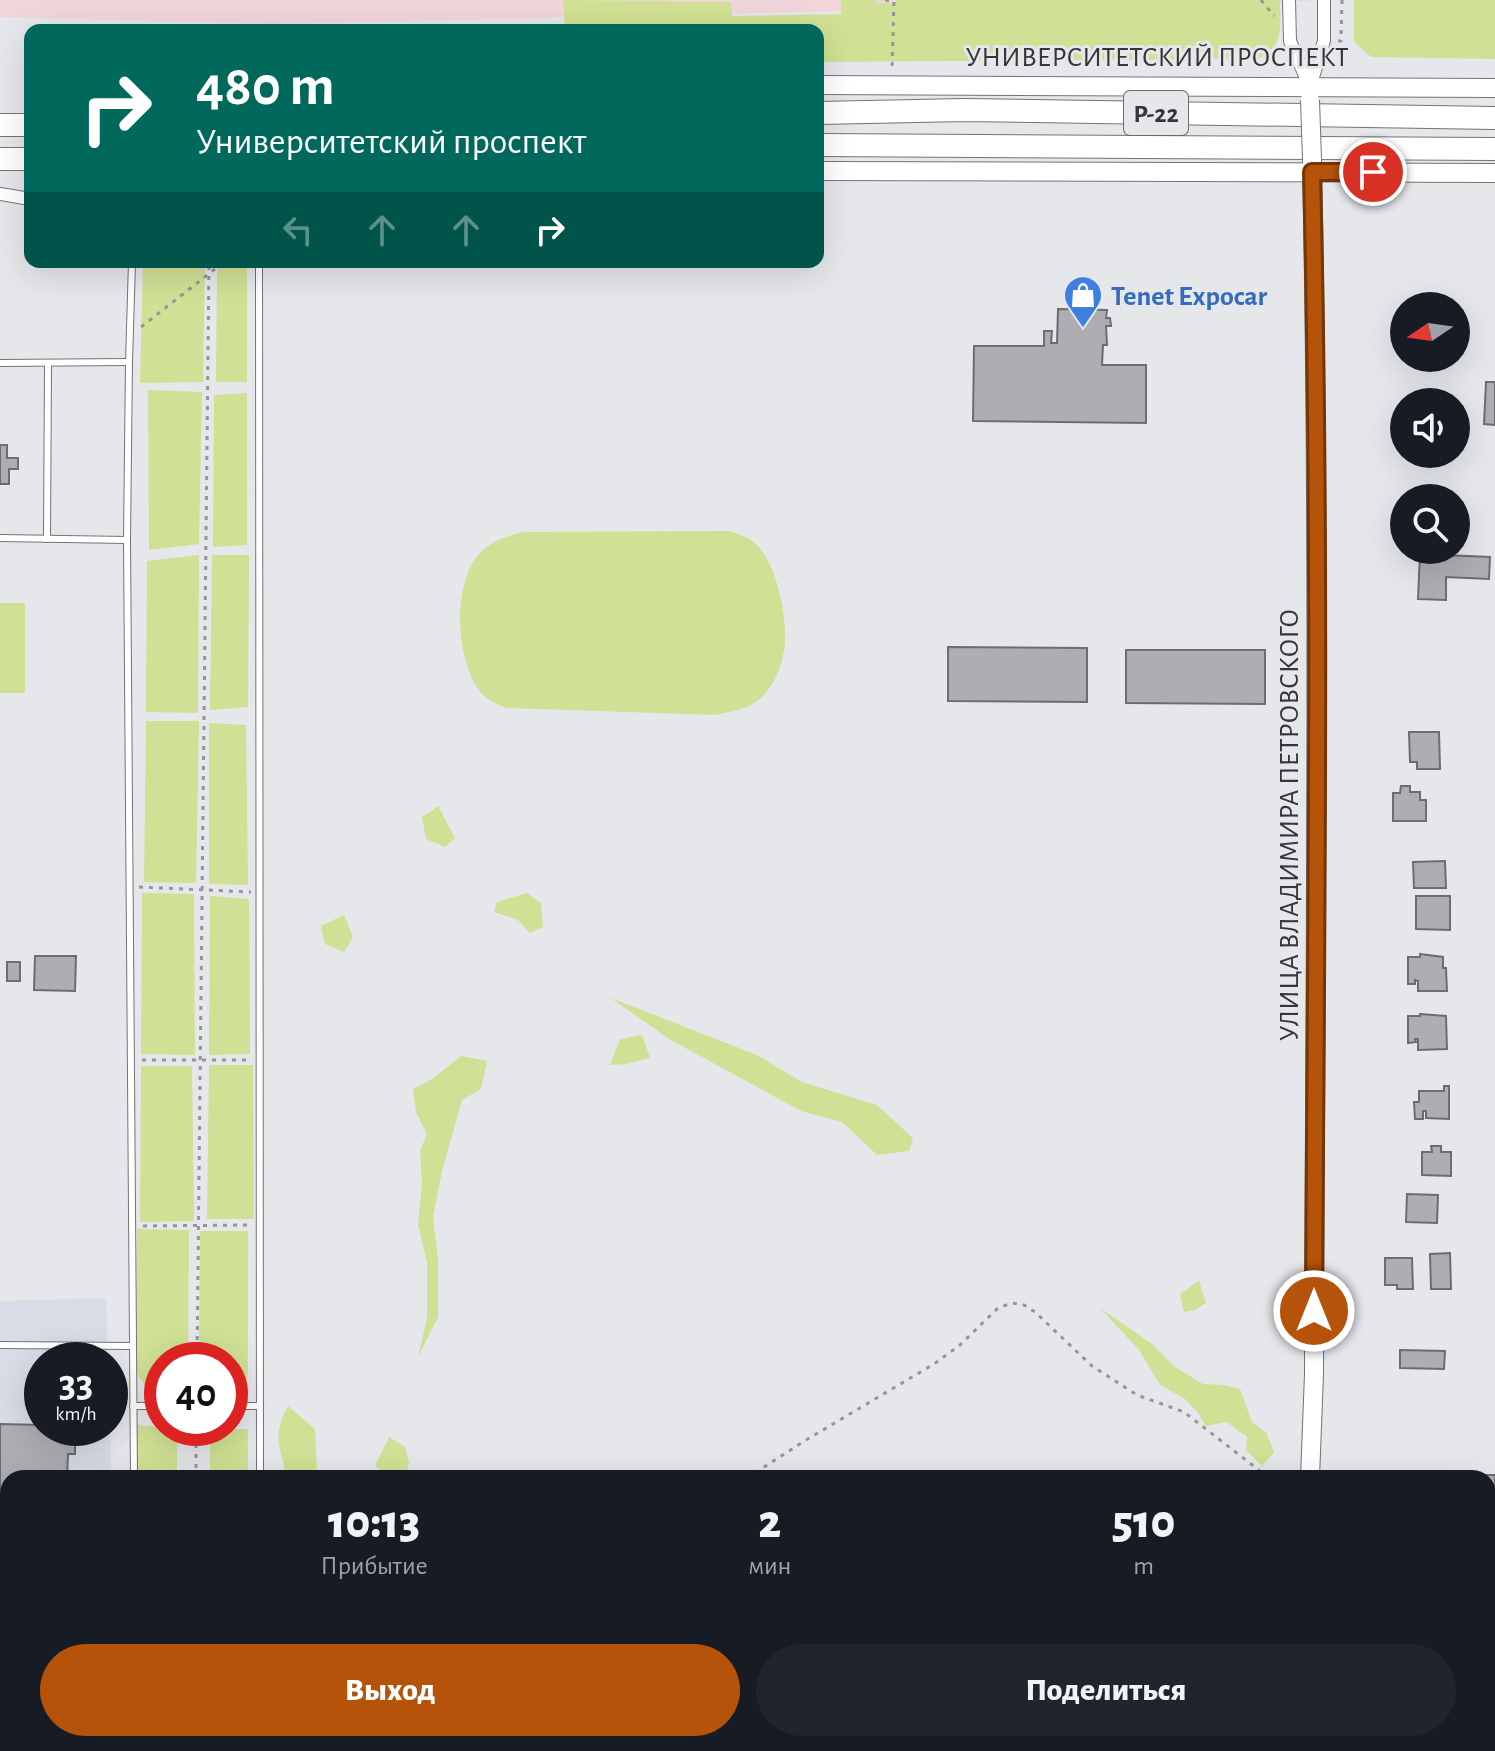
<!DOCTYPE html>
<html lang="ru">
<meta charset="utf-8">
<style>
body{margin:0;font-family:"Alegreya Sans",sans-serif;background:#20242c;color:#f1f3f6;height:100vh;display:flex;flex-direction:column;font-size:30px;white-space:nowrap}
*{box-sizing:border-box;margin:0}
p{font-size:26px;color:#9ea1a6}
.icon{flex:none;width:44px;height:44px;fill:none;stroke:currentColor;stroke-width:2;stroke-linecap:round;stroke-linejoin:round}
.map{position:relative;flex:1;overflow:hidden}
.panel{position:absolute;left:0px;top:1470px;width:1496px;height:282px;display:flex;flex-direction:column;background:#171b24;border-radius:24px 24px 0 0;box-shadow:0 8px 32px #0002}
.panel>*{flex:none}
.banner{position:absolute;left:24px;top:24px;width:800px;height:244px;border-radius:16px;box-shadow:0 8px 32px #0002;background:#00695c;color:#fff;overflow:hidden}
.needle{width:52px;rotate:257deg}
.controls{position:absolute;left:1390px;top:292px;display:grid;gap:16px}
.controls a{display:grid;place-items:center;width:80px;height:80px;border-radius:50%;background:#171b24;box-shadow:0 8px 32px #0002;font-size:40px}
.speed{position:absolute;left:24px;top:1342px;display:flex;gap:16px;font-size:40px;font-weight:700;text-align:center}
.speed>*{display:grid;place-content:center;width:104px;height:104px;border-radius:50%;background:#171b24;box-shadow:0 8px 32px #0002;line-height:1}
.speed small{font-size:20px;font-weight:400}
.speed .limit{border:12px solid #d22;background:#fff;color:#111}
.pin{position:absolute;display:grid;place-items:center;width:68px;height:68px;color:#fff;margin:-34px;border:4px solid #fff;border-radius:50%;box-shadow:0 2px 8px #0007}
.me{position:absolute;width:88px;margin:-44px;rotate:0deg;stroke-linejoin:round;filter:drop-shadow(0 0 6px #0008)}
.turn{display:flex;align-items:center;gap:28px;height:168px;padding:0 40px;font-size:36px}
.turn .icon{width:104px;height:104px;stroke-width:2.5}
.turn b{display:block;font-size:56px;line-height:68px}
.lanes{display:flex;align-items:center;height:76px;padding:0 40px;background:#0003;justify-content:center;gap:40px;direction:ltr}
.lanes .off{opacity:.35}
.eta{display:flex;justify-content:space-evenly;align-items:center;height:136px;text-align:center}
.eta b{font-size:48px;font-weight:800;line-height:56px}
.cta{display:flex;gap:16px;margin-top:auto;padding:16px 40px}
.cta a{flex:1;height:92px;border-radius:48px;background:#b45309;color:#fff;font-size:32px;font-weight:800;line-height:92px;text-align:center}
.cta a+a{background:#20242c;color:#f1f3f6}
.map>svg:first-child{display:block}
.commercial{fill:#f0d6db}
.built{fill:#d8dce6}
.green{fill:#d0e094}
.building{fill:#aeadb1;stroke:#6d6d70;stroke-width:2}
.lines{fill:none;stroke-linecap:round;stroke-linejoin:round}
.lane-casing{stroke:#737478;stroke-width:8}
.street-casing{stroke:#737478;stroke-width:14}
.secondary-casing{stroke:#737478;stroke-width:20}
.highway-casing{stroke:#737478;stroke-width:24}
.path{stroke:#959699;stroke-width:3;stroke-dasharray:4 6;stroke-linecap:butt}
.lane{stroke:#fff;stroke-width:6}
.street{stroke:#fff;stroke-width:12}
.secondary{stroke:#fff;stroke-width:18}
.highway{stroke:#fff;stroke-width:22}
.secondary-bridge-casing{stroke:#737478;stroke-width:20;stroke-linecap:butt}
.secondary-bridge{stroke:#fff;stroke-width:18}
.route-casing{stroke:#753606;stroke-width:20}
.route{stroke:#b45309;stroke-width:14}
.labels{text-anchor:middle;stroke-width:6;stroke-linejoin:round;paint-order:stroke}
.shield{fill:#e6e7eb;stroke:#6a6b6d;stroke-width:2}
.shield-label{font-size:26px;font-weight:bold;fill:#353637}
.street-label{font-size:28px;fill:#353637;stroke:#e6e7eb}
.shop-label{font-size:28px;font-weight:bold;fill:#366cbe;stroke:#e6e7eb;text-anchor:start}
</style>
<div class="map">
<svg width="1495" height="1751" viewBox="0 0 1495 1751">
<rect width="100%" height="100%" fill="#e6e7eb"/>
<polygon class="commercial" points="0,0 1345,0 271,24 0,17"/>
<polygon class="built" points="106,1298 108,1360 42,1360 42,1428 110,1428 111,1478 8,1478 8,1744 397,1744 398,1751 0,1751 0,1301"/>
<g class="green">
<path d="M563,0L731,2L732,16L841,14V0H876V3L897,2L898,0H1280C1280,18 1284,48 1264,56C1259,58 1255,58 1250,59L818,62V30H565Z"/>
<polygon points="1354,0 1495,0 1495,59 1371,57 1354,42"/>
<polygon points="143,262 205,262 203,382 140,383"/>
<polygon points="217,262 247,262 247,382 216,382"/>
<polygon points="148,390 202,392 199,544 149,550"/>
<polygon points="247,393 247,545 213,547 214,395"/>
<path d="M729,531C739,534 749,537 757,545C775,563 785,608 785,633C786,654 778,682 762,697C750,709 732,711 716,715L506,708C494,703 483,698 476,686C457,653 453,592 475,559C486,543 504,537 523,532Z"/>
<polygon points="199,555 198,713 146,712 147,561"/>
<polygon points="212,555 249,555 248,707 210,710"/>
<rect x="0" y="603" width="25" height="90"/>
<polygon points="146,721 199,721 196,883 144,882"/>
<polygon points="209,723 246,725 248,885 209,884"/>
<polygon points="438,806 455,838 445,847 426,839 422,817"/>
<polygon points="142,893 194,894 195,1055 141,1054"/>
<polygon points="527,893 541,903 543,927 530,933 518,920 494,912 497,902"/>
<polygon points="210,896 249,899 250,1054 209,1055"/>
<polygon points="344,915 353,937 344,952 325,944 321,926"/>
<polygon points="611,998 757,1055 802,1082 877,1105 913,1138 909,1151 877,1155 842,1122 801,1111 669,1039"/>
<polygon points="642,1035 650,1058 626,1064 610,1065 620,1039"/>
<polygon points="461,1056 487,1061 481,1089 462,1100 442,1171 433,1217 438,1259 438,1317 418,1357 427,1318 427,1262 418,1224 422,1184 420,1151 427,1134 416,1112 413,1089 432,1079"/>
<polygon points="209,1065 253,1065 254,1219 207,1219"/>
<polygon points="141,1066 192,1066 194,1221 140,1222"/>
<path d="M137,1229L189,1230L188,1360H162V1391C148,1391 141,1383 136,1370Z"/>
<path d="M200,1231H248V1373C245,1385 242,1391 230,1394V1360H199Z"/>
<polygon points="1199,1281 1206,1303 1195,1310 1184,1312 1180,1294"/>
<polygon points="1100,1308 1152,1344 1175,1367 1203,1384 1223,1385 1240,1389 1252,1422 1266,1432 1274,1452 1262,1466 1246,1450 1247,1437 1227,1422 1206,1426 1198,1413 1185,1399 1160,1385 1139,1350"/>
<path d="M288,1406L315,1429L317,1469L321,1478H282C287,1467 281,1457 279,1445C277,1432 281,1417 288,1406Z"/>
<polygon points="137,1425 177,1428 177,1478 137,1478"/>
<rect x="210" y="1429" width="38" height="49"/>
<polygon points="389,1437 405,1447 409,1463 406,1474 390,1477 375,1466"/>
<polygon points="1495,1617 1495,1683 1488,1688 1488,1618"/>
<polygon points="1495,1722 1495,1751 1452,1751 1463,1744 1488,1744 1488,1726"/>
</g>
<g class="building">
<polygon points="1058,309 1107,310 1106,318 1110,318 1111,326 1106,326 1107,345 1103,345 1102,365 1146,365 1146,423 973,421 974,346 1044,346 1044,331 1052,331 1051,343 1057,343"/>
<polygon points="1486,382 1495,382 1495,425 1484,424"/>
<polygon points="0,445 7,445 7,458 18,458 18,469 9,469 9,484 0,484"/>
<rect x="1397" y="518" width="7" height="15"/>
<polygon points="1420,554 1490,557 1489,579 1446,577 1446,600 1418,599"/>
<polygon points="948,647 1087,648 1087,702 948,701"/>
<polygon points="1126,650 1265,650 1265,704 1126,703"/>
<polygon points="1409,732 1439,732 1440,769 1417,769 1417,762 1410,762"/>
<polygon points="1401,786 1410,786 1410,792 1420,792 1420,800 1426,800 1426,821 1393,821 1393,793 1400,793"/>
<polygon points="1445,861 1446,888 1414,888 1413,862"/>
<polygon points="1416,896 1450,896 1450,930 1416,929"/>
<polygon points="1420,954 1443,957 1443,968 1446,968 1447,991 1418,991 1418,981 1415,980 1415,984 1408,984 1408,957 1420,957"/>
<polygon points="35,956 76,956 75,991 34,990"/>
<rect x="7" y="962" width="13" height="19"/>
<polygon points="1420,1014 1446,1016 1447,1049 1418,1050 1418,1039 1415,1039 1416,1042 1408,1043 1408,1016 1420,1016"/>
<polygon points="1444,1086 1449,1086 1449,1119 1426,1118 1426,1111 1423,1111 1423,1119 1415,1119 1414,1102 1419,1102 1419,1091 1444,1091"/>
<polygon points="1431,1146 1441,1146 1441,1152 1451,1152 1451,1176 1422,1175 1422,1152 1432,1152"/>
<polygon points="1407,1194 1438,1195 1437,1223 1406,1222"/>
<polygon points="1450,1253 1451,1289 1431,1289 1430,1254"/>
<polygon points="1385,1258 1412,1258 1413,1289 1397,1289 1397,1285 1385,1285"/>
<polygon points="1400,1350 1445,1351 1444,1369 1400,1368"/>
<polygon points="0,1424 42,1425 42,1428 67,1428 67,1444 75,1444 75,1454 68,1454 67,1478 8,1478 8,1521 0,1520"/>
<polygon points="1487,1475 1495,1475 1495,1510 1488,1510"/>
<rect x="75" y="1744" width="44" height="7"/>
<rect x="277" y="1744" width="31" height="7"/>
</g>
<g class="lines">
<g class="lane-casing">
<g id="lane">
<polyline points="132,262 129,362 127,540 134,1478"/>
<polyline points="259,262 260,1478"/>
<polyline points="0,363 129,362"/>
<polyline points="0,538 127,540"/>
<polyline points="47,539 48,364"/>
<polyline points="0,1345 132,1346"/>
<polyline points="133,1406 162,1406"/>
<polyline points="230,1406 260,1406"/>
<polyline points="0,1601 8,1601"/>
<polyline points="1488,1619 1495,1616"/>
<polyline points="0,1639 8,1639"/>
</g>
</g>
<g class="street-casing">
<g id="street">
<polyline points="1289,0 1290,41 1310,87"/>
<polyline points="1310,87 1324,41 1324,0"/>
<polyline points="0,194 30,199"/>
<polyline points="1355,1744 1356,1751"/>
</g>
</g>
<g class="secondary-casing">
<g id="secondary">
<polyline points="818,85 1495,88"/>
<polyline points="818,171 1495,173"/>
<path d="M1310,1478L1314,1374C1315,969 1320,564 1312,159"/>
<polyline points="766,1751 773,1744"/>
</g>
</g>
<g class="highway-casing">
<g id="highway">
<polyline points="818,113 965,110 1495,118"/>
<polyline points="0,125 30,125"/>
<polyline points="818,145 1495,149"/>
<polyline points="0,159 30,159"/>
</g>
</g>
<g class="path">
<polyline points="885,0 894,1 892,70"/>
<polyline points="1261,0 1274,16"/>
<polyline points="1338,41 1341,41 1342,0"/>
<polyline points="141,327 224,262"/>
<polyline points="139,887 251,892"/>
<polyline points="142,1060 250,1060"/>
<polyline points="143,1226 248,1225"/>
<polyline points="197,1360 209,262"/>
<polyline points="196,1478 196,1428"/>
<polyline points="747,1478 806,1440 934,1364 960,1345 998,1308 1012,1303 1024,1305 1035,1312 1092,1366 1137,1395 1184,1412 1269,1478"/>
<polyline points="0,1664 8,1664"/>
<polyline points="1488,1697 1495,1692"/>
<polyline points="1381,1744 1396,1751"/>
<polyline points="1410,1751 1419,1749 1425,1744"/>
</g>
<use href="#lane" class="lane"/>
<use href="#street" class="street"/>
<use href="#secondary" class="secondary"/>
<use href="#highway" class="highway"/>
<g class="secondary-bridge-casing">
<polyline id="secondary-bridge" points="1310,100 1312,159"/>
</g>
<use href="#secondary-bridge" class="secondary-bridge"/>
</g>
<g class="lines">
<g class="route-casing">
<path id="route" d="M1314,1311C1316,932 1321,552 1312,172H1373"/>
</g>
<use href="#route" class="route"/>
</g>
<defs>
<g id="shop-pin" transform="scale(2)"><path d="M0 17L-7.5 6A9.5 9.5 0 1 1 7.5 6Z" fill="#3f7fe0" stroke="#e6e7eb"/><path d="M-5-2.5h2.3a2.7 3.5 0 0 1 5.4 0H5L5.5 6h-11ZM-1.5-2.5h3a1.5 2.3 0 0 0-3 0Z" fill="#fff"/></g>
</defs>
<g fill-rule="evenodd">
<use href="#shop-pin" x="1083" y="295"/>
</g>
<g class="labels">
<rect class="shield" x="1124" y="91" width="64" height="44" rx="6"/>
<g class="shield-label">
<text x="1156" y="122">Р-22</text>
</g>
<g class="street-label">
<text x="1157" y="66">УНИВЕРСИТЕТСКИЙ ПРОСПЕКТ</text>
<text transform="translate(1288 825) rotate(-90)" y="10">УЛИЦА ВЛАДИМИРА ПЕТРОВСКОГО</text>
</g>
<g class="shop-label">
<text x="1111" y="305">Tenet Expocar</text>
</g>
</g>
</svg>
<div class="controls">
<a><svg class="needle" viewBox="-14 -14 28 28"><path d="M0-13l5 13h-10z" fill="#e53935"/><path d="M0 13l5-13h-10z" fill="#9ea1a6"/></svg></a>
<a><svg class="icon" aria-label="sound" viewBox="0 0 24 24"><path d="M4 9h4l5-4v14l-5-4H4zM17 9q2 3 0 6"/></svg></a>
<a><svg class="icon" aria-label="search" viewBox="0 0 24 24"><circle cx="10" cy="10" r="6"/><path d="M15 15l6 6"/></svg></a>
</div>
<div class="speed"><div>33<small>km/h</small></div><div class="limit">40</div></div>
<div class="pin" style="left:1373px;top:172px;background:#d93025"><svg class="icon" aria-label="arrive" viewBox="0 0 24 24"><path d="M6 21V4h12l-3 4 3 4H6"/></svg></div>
<svg class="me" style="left:1314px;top:1311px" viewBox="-20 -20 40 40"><circle r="17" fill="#b45309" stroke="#fff" stroke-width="3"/><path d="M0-11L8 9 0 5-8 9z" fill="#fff"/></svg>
<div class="banner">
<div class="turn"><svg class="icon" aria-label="right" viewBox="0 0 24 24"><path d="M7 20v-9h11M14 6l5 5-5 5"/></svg><div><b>480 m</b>Университетский проспект</div></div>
<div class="lanes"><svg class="icon off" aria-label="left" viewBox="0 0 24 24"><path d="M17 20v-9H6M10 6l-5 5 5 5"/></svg><svg class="icon off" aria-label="ahead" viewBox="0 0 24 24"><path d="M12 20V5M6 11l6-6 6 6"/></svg><svg class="icon off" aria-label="ahead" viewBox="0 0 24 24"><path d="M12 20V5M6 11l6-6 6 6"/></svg><svg class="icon" aria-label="right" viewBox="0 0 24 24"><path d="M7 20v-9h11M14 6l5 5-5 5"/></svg></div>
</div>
<section class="panel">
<div class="eta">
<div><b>10:13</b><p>Прибытие</p></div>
<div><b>2</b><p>мин</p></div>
<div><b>510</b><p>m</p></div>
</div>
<div class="cta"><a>Выход</a><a>Поделиться</a></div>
</section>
</div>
